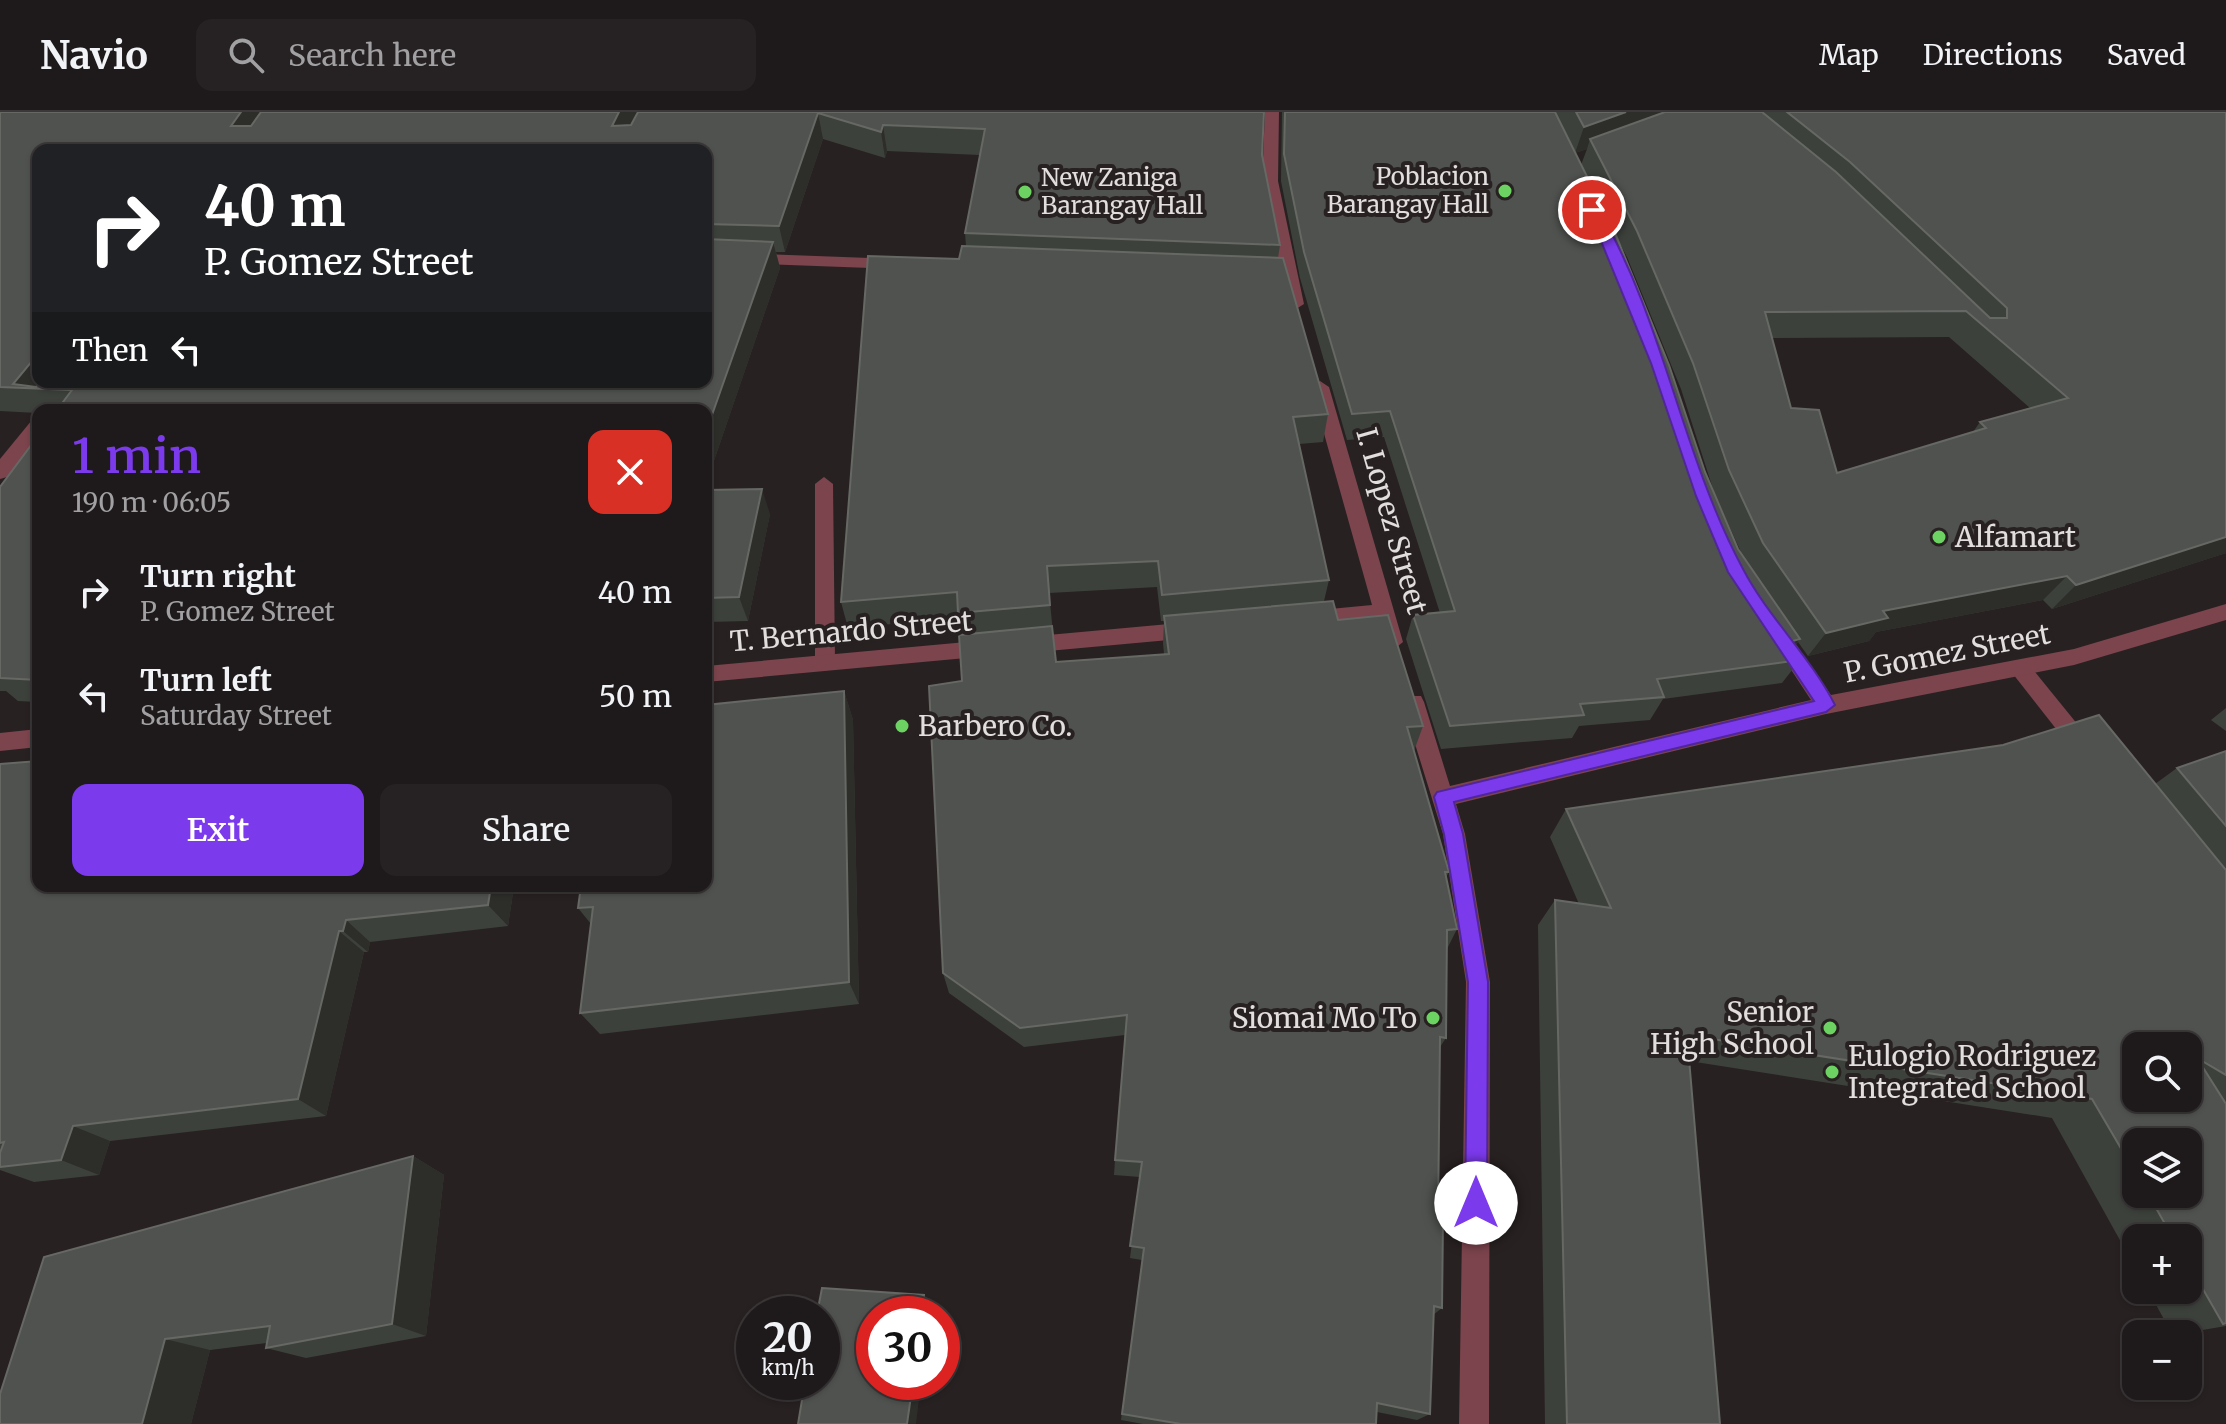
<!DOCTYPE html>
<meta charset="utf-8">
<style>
body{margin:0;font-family:Merriweather,serif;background:#262223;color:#f1f3f6;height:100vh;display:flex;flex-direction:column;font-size:30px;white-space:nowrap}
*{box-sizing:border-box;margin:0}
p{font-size:26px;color:#a1a0a2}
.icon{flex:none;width:44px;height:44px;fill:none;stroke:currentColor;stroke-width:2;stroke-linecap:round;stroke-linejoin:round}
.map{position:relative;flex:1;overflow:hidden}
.panel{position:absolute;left:32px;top:292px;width:680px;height:488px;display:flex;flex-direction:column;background:#1e191a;border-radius:16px;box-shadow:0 2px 6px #0004,0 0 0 2px #3c3839}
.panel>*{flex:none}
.banner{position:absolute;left:32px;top:32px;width:680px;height:244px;border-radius:16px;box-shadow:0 2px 6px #0004,0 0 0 2px #3c3839;background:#202124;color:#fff;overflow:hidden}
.tools{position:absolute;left:2122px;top:920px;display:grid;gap:16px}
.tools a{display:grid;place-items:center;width:80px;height:80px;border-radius:16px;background:#1e191a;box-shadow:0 2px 6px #0004,0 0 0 2px #3c3839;font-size:40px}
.speed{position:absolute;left:736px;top:1184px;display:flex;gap:16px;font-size:40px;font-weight:700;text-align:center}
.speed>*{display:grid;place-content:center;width:104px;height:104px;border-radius:50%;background:#1e191a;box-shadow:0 2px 6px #0004,0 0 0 2px #3c3839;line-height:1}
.speed small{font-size:20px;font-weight:400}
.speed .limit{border:12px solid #d22;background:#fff;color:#111}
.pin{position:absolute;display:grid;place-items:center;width:68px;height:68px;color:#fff;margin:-34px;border:4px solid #fff;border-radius:50%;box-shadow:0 2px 8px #0007}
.me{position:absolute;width:88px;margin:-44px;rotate:0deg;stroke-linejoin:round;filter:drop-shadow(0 0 6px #0008)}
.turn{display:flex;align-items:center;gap:28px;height:168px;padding:0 40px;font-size:36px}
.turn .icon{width:104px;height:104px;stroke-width:2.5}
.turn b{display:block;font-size:56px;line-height:68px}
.then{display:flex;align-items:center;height:76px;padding:0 40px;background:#0003;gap:16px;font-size:30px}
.round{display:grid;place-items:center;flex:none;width:84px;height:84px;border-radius:16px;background:#262223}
.overview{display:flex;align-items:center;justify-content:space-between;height:136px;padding:0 40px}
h1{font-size:48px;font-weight:600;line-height:60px;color:#7c3aed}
.button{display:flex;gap:16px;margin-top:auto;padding:16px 40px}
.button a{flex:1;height:92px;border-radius:16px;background:#7c3aed;color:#fff;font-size:32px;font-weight:600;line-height:92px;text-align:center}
.button a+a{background:#262223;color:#f1f3f6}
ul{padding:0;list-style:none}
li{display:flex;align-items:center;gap:24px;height:104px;padding:0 40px}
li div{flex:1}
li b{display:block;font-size:30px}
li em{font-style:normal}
header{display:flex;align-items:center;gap:48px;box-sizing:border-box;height:112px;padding:0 40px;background:#1e191a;border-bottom:2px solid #3c3839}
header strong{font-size:38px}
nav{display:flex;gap:44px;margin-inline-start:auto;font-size:28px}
.search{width:560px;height:72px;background:#262223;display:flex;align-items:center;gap:20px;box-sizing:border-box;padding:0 28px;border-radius:16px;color:#a1a0a2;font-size:30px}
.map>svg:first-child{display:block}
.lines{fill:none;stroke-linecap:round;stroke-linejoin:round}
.service{fill:#7c444d;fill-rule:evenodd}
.minor{fill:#7c444d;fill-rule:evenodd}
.tertiary{fill:#7c444d;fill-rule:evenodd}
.wall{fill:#3d413c;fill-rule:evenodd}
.shaded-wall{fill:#2d2d2a}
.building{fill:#4f524e;stroke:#666864;stroke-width:2;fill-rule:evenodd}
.route{fill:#7c3aed;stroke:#51269a;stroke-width:2}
.poi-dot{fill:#6cd362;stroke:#282122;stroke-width:3}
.labels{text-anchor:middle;stroke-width:8;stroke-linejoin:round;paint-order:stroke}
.far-poi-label{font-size:24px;fill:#e2dede;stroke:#282122;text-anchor:end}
.street-label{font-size:28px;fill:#e2dede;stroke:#282122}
.poi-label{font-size:28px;fill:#e2dede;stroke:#282122;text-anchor:start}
</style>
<header>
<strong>Navio</strong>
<div class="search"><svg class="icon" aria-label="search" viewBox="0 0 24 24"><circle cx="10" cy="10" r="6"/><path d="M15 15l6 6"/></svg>Search here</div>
<nav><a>Map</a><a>Directions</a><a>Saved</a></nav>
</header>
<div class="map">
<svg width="2226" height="1312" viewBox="0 0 2226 1312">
<rect width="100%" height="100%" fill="#282122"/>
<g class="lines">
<g class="service">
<polygon points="824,365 833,372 835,551 825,559 815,551 815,372"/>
<polygon points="2020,548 2027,550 2091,629 2094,635 2091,641 2075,641 2013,562 2010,556 2013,550"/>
</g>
<g class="minor">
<polygon points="1265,0 1279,0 1278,69 1304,192 1296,197 1288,192 1262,69"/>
<polygon points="706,140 897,147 905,152 897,157 706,150"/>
<polygon points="1320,269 1329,275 1403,530 1393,538 1386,536 1377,508 1309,515 1299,507 1309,499 1372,493 1311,275"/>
<polygon points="2226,492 2226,508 2074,553 1826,602 1456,692 1465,722 1490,870 1489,1312 1459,1312 1466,870 1443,722 1402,590 1405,584 1421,584 1424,590 1450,674 1811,588 1771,527 1781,519 1788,521 1831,583 2074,537"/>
<polygon points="1191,510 1201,518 1191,526 1026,541 1016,533 1026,525"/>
<polygon points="988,528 998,536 988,544 706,570 706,554"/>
<polygon points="38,617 38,635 0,639 0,621"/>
</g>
<polygon class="tertiary" points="38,306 38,325 7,365 0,367 0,347 32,308"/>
</g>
<g class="wall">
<path d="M0,0H1264L1262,43L1280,133L1278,146L1328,302L1323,330L1299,332L1329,468L1324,489L1338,508L1423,614L1414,639L1449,760L1446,765L1457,817L1447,837L1446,926L1440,935L1438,1106L1442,1196L1433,1203L1430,1302L1417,1308L1377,1300L1376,1312H1143L1121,1308L1142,1148L1130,1146L1140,1065L1114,1063L1115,1048L1125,923L1024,935L949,881L943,861L962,569L961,522L959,506L848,516L841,490L959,147L966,134L965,121L980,43L887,39L885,46L823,27L785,140H776L780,156L706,372V298H38V301L0,299ZM38,38H706V270H38ZM1157,475L1161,509H1164L1163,531L1164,542L1056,550L1049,481Z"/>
<path d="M1282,0H2226V441L2052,497L2043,488L1876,520L1869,529L1808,544L1798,530L1793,537L1800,548L1782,571L1663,587L1650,608L1579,614L1572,626L1441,637L1406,527L1413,503L1440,501L1384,325L1347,328L1300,166L1281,69ZM1587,37L1581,53L1575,41ZM1616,124L1627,145L1681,277L1715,383L1705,360ZM1949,225L2030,296L1980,310L1973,320L1837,361L1791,296L1772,226ZM1715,383L1741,440L1738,437Z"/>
<polygon points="38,324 38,590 18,589 6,579 0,579 0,375"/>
<polygon points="706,378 770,402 748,509 706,510"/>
<polygon points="844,579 853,608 859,892 600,922 580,901 591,812 578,796"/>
<polygon points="2226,596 2226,619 2211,608"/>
<path d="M2226,639V1214L2179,1222H2172L2148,1178H2188V1126H2136V1157L2052,1006L1689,949L1720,1312H1545L1538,813L1555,788L1579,792L1550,725L1566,697L2155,672L2177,656ZM2136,1030L2188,1082H2136Z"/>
<polygon points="0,652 514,774 508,814 370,830 368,840 364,840 326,1004 110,1029 99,1063 34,1070 0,1058"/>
<polygon points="413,1044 444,1063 426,1224 306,1246 266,1236 267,1231 210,1238 191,1312 0,1312"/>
</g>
<g class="shaded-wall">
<polygon points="241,0 276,0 249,38 231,14"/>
<polygon points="619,0 641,0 622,38 612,14"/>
<polygon points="1626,0 1689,0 1590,27 1587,37 1575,41 1584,15"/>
<polygon points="818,1 823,27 785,140 779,114"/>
<polygon points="883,13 887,39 885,46 881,20"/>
<polygon points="773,130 780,156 706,372 706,320"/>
<polygon points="37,242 38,244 38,270 58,270 53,277 13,272"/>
<polygon points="482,270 506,270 495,298 480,275"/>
<polygon points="762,377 770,402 748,509 739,485"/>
<polygon points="2226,425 2226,441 2052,497 2076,473"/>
<polygon points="2067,464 2043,488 1876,520 1869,529 1808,544 1826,521 1883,499"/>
<polygon points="1800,527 1783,550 1789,530"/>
<polygon points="844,579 853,608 859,892 849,870"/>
<polygon points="491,774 514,774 508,814 488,793"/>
<polygon points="346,808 370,830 368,840 343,819"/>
<polygon points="339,819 364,840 326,1004 298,987"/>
<polygon points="73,1014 110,1029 99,1063 61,1048"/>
<polygon points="413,1044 444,1063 426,1224 392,1212"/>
<polygon points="924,1183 931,1193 930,1202 922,1202"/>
<polygon points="165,1227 210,1238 191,1312 142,1312"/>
<polygon points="913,1270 921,1270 916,1312 907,1312"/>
</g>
<g class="building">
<polygon points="0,0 241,0 231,14 251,14 261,0 619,0 612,14 631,13 638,0 1264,0 1262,43 1280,133 965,121 985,17 883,13 881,20 818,1 779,114 706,112 706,38 38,38 38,242 13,272 36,275 40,270 482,270 480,275 504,273 505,270 706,270 706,127 773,130 706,320 706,298 57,298 72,278 0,275"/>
<polygon points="1285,0 1555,0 1615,121 1669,253 1705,360 1738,437 1800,527 1789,530 1800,548 1657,567 1664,585 1580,592 1584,603 1450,614 1413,503 1455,499 1390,299 1352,302 1304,140 1284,42"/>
<polygon points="1576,0 1626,0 1584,15"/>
<path d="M1665,0H1762L1836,60L1990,206H2007V196L1850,50L1787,0H2226V425L2076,473L2067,464L1883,499L1888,506L1826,521L1763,431L1729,358L1693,251L1637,119L1590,27ZM1966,199L2068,286L1980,310L1986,316L1837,361L1819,298L1791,296L1765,200Z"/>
<polygon points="962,134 1283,146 1328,302 1293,305 1329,468 1162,483 1158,449 1047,454 1050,493 958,501 957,480 841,490 868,144 959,147"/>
<polygon points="38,324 38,568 0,566 0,375"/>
<polygon points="762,377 739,485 706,486 706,378"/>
<polygon points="1333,489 1338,508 1388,503 1423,614 1407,615 1449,760 1445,760 1457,817 1447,818 1446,926 1440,925 1438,1106 1443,1107 1442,1196 1434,1194 1430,1302 1377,1291 1376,1312 1181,1312 1122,1302 1144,1136 1130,1134 1142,1050 1115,1048 1127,903 1020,916 943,861 929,574 962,569 959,523 1052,514 1056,550 1169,542 1164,504"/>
<polygon points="844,579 849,870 580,901 593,795 578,796 581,774 706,774 706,593"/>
<path d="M2099,603L2226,758V963L2197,946L2226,992V1211L2223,1212L2188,1151V1126H2173L2148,1082H2188V1030H2136V1062L2092,987L1687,923L1720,1312H1567L1555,788L1611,796L1566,697L2003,633ZM2136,934H2188V986H2136Z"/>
<polygon points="2226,639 2226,714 2177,656"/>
<polygon points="38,649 38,774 491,774 488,793 346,808 343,819 339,819 298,987 73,1014 61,1048 0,1055 0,1041 4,1030 0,1031 0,652"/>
<polygon points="413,1044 392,1212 266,1236 270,1214 165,1227 142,1312 0,1312 0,1282 44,1145"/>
<polygon points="822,1176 924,1183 922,1202 874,1202 874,1270 913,1270 907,1312 798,1312 805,1270 822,1270 822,1202 817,1202"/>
</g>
<path class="route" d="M1587,95H1597C1664,207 1681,342 1743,457C1768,505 1810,544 1835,593L1826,600L1454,690L1463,722L1488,870L1487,1091L1484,1099L1476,1102L1468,1099L1465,1091L1468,870L1444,722L1434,685L1437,680L1814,589L1728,460L1696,384L1651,251Z"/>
<g class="poi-dot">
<circle cx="1505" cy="79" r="8"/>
<circle cx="1025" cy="80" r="8"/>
<circle cx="1939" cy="425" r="8"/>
<circle cx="902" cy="614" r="8"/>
<circle cx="1433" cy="906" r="8"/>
<circle cx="1830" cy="916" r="8"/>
<circle cx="1832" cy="960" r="8"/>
</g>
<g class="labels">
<g class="far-poi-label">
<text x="1489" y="73">Poblacion<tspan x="1489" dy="28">Barangay Hall</tspan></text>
<text x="1041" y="74" text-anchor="start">New Zaniga<tspan x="1041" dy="28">Barangay Hall</tspan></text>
</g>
<g class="street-label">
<text transform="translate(1392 409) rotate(74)" y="10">I. Lopez Street</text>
<text transform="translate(851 519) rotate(-5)" y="10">T. Bernardo Street</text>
<text transform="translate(1947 541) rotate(-11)" y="10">P. Gomez Street</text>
</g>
<g class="poi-label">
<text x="1955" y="435">Alfamart</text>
<text x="918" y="624">Barbero Co.</text>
<text x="1814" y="910" text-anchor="end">Senior<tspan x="1814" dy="32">High School</tspan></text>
<text x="1417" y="916" text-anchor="end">Siomai Mo To</text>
<text x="1848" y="954">Eulogio Rodriguez<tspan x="1848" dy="32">Integrated School</tspan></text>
</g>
</g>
</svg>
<div class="tools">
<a><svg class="icon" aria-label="search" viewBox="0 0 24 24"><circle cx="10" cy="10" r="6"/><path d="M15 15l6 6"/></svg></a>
<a><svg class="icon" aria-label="layers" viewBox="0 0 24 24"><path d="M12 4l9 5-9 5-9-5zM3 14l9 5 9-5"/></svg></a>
<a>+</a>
<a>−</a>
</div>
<div class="speed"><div>20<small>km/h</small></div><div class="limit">30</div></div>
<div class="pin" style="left:1592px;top:98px;background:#d93025"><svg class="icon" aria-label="arrive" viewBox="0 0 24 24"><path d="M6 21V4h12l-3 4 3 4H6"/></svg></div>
<svg class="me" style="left:1476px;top:1091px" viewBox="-20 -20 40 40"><circle r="19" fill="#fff"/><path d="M0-13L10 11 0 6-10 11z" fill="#7c3aed"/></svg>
<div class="banner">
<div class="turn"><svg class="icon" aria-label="right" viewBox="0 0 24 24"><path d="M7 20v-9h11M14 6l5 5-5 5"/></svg><div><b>40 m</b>P. Gomez Street</div></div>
<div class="then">Then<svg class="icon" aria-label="left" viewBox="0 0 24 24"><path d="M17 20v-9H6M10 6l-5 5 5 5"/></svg></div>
</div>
<section class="panel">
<div class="overview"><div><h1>1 min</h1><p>190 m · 06:05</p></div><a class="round" style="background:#d93025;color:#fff"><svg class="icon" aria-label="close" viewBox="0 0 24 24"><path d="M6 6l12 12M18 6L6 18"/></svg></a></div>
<ul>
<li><svg class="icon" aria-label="right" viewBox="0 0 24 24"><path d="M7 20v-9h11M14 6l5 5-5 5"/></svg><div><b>Turn right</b><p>P. Gomez Street</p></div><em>40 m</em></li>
<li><svg class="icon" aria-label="left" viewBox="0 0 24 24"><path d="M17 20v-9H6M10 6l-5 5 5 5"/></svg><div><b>Turn left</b><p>Saturday Street</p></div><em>50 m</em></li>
</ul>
<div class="button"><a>Exit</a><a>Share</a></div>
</section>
</div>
